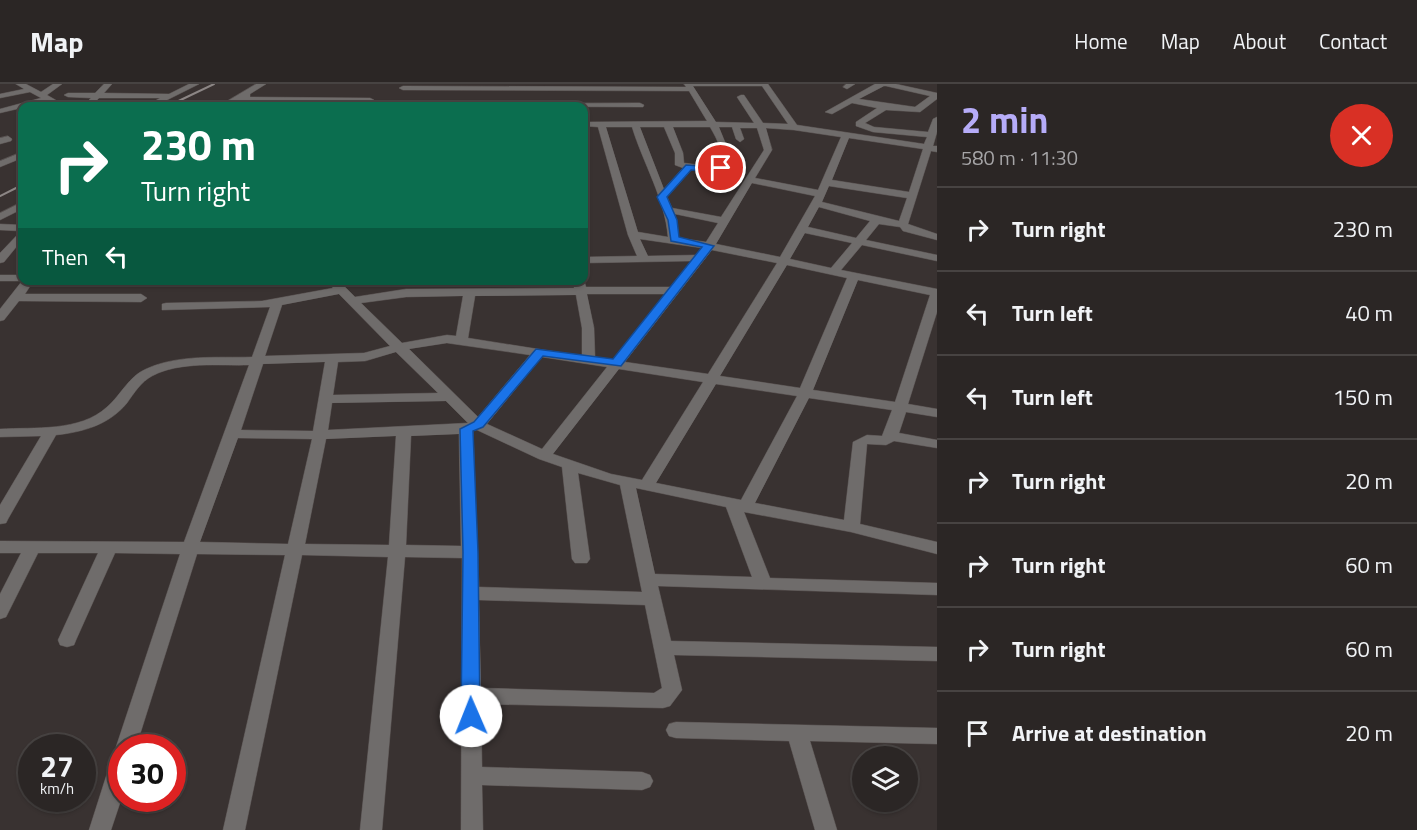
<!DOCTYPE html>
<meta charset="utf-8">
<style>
body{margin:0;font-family:"Titillium Web",sans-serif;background:#332e2d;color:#f1f3f6;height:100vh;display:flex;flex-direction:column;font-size:22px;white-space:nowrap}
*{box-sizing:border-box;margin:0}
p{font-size:20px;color:#a6a5a7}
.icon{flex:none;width:33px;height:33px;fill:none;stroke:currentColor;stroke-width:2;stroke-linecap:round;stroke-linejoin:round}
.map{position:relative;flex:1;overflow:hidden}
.drawer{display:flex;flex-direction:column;background:#2b2625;width:480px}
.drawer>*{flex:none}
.banner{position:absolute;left:18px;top:18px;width:570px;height:183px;border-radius:12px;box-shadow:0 2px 4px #0004,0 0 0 2px #474342;background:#0b6e4f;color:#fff;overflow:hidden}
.fabs{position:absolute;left:852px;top:662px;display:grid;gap:12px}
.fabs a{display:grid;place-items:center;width:66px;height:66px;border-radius:50%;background:#2b2625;box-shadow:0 2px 4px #0004,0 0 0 2px #474342;font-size:30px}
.speed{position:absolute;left:18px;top:650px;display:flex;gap:12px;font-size:30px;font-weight:700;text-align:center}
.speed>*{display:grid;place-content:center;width:78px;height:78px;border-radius:50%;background:#2b2625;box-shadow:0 2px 4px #0004,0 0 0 2px #474342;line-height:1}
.speed small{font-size:15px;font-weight:400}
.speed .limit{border:9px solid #d22;background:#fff;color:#111}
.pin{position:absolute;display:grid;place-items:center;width:51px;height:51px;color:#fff;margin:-26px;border:3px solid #fff;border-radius:50%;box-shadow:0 2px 6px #0007}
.me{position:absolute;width:66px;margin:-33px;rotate:359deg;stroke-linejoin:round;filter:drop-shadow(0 0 4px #0008)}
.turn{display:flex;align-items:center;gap:21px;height:126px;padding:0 24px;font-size:27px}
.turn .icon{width:78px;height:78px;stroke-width:2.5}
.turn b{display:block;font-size:42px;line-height:51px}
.then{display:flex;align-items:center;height:57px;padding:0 24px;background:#0003;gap:12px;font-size:22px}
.round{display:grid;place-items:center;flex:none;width:63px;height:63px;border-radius:32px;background:#332e2d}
.summary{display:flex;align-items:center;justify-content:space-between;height:102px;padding:0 24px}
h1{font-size:36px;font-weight:700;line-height:45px;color:#b6acf8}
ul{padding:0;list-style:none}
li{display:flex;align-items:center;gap:18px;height:84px;padding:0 24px;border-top:2px solid #474342}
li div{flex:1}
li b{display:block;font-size:22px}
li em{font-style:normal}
header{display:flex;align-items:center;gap:36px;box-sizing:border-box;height:84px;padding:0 30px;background:#2b2625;border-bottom:2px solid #474342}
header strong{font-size:28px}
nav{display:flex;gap:33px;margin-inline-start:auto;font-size:21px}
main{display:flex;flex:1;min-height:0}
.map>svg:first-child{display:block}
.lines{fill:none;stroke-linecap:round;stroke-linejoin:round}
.minor-casing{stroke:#57504f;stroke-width:1}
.minor{fill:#6f6c6b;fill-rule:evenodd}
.rail{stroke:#8c8685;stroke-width:2}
.route{fill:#1a73e8;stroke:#114b97;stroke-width:1.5}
</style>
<header>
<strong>Map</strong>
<nav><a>Home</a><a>Map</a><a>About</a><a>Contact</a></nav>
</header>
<main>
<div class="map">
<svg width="937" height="746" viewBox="0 0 937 746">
<rect width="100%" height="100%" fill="#393231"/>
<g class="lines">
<g class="minor-casing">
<g id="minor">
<polygon points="16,0 26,0 41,8 53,0 62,0 47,11 66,22 57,22 47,18 0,29 0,25 41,14 30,8 0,14 0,10 24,5"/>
<polygon points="104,0 112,0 104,9 169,10 189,0 199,0 155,22 146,22 160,14 99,14 91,22 83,22 91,14 68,13 64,11 68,9 95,9"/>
<polygon points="256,0 266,0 250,10 250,13 370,14 374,16 370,18 241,17 229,22 219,22"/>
<path d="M684,0H768L797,41L924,60L927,53L873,48L856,42V38L877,24L852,19L832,30L825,28L875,0H896L937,9V15L920,28L886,26L865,39L874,43L928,48L933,35L937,33V48L933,62H937V68L931,67L908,140L937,150V156L903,147L900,143L879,140L866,156L937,171V177L862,161L841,186L937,205V228L908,320L937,325V333L906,328L899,349L937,356V364L894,357L886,361L867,360L860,440L937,458V470L851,448L744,428L770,494L937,499V511L658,502L671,557L937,563V577L674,571L682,606L670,622L663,624L481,620L482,683L642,688L650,691L653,697L650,703L642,706L482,701L483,746H461L462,474L405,473L382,746H360L388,473L302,471L245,746H223L285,471L197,470L136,663H122V713L111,746H89L111,677L115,671L119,669L116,663L180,470L115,469L76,556L74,561L67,563L60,561L58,556L98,469H38L6,533L0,535V510L21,469H0V457L184,458L249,281C219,282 180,277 152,292C141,298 134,309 127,319C109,341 83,348 56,351L8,435L6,439L0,440V421L41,352L0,353V345C34,343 80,348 107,323C121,311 129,292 146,285C178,270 218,274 252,273L270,223L162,226V220L166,219L262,217L333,204L326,196H338L355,213L406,205L574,204V196H584L586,203H671L691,177L584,179V173L637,172L628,151L598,43L584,42V38L707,37L689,7L403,6L399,4L403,2L686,3ZM693,2H762L788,40L763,39L744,11H741L737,13L754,39L716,38ZM884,2H886L930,12L915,23L859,15ZM606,43H632C643,79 665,115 668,153L638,148ZM640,43H664L675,69V81L683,84L664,105ZM673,43H710C717,55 725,69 717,83L684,79L683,69ZM719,43H732L736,55L740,58L744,55L740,44H757L764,66L721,133L672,124L667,113L692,85C711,88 724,96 731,73ZM766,44L794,46L841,53L818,106L755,94L772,66ZM849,54L923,65L909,108L832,96ZM752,99L815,112L780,173L716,160ZM829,102L907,114L899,137L822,118ZM819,123L870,137L856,154L808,143ZM675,130L718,139L706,158L679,154ZM805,149L852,159L831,184L790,175ZM640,155L702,164L696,171L648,172ZM712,166L777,179L708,290L625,278ZM787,181L847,194L800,304L720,292ZM858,196L930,211L895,318L813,306ZM339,210L390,262L364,269L265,272L282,221ZM587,210H665L613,276L595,273L594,244ZM576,211L582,244V272L468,254L475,212ZM463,212L456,252L447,251L402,259L361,219L406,213ZM447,259L530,271L478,333L409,265ZM396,268L438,309L333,311L338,278L365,277ZM542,273L607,283L542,365L487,340ZM325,278L313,347L241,346L263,280ZM619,285L703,298L642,396L611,390L553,370ZM716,300L797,312L741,416L656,399ZM809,314L892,326L882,352L867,351L853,358L844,436L755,419ZM446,317L468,339L328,346L332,319ZM477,346L539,375L562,383L572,475L575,479H587L590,475L578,389L620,401L642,508L479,503L473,347ZM459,350L461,462L406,461L411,352ZM396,352L389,461L305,460L326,355ZM238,354L312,355L288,460L200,458ZM636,404L726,423L752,493L655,490ZM479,516L645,521L662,604L654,609L481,604Z"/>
<polygon points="846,0 855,0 847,5 843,3"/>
<polygon points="640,19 644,21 643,23 392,22 396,20"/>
<polygon points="8,52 12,55 11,57 0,60 0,54"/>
<polygon points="22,68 22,74 0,83 0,77"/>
<polygon points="22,118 22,125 0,136 0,129"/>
<polygon points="0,140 22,141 22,156 4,178 0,179 0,169 21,147 0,146"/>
<polygon points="0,191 22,191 22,196 34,196 25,210 141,210 147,214 141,218 19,217 4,236 0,237 0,225 22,197 0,197"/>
<polygon points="676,638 937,644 937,660 810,657 837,746 815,746 789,657 676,654 669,652 666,646 669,640"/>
</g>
</g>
<use href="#minor" class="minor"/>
<g class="rail">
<polyline points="168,22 214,0"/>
<polyline points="0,112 22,101"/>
</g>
</g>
<polygon class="route" points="686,81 716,83 721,81 726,84 717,89 691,86 667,113 677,136 679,153 714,162 621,282 543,272 483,343 473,347 478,468 480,632 477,637 471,640 464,637 461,632 463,468 460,345 474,338 536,265 613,275 702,163 671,157 668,136 657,113"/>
</svg>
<div class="fabs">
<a><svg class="icon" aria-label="layers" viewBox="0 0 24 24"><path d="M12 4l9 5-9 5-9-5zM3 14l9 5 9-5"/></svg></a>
</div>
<div class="speed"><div>27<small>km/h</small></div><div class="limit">30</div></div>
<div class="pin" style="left:721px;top:84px;background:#d93025"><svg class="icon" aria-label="arrive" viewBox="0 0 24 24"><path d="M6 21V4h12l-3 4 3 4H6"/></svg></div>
<svg class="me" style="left:471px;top:632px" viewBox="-20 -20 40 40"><circle r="19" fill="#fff"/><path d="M0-13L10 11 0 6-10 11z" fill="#1a73e8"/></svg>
<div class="banner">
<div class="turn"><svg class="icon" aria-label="right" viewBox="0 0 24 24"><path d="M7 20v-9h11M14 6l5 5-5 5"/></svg><div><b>230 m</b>Turn right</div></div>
<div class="then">Then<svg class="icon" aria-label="left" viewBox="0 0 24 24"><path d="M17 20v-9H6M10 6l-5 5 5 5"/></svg></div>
</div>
</div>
<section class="drawer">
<div class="summary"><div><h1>2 min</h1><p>580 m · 11:30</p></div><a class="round" style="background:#d93025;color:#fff"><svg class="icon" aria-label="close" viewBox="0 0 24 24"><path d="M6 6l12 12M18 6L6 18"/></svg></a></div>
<ul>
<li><svg class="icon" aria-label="right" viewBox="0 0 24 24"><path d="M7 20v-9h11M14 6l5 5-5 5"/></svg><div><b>Turn right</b></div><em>230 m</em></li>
<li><svg class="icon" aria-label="left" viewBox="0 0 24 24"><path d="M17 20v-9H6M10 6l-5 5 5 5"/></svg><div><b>Turn left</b></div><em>40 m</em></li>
<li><svg class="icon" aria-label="left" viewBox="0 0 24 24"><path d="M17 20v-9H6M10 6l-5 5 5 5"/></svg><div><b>Turn left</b></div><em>150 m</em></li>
<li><svg class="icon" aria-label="right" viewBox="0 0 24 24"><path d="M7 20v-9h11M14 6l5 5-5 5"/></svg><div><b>Turn right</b></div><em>20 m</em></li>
<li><svg class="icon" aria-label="right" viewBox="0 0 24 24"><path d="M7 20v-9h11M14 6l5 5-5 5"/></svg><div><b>Turn right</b></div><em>60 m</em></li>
<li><svg class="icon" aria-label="right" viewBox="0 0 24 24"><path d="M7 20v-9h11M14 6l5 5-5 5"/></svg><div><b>Turn right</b></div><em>60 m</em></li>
<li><svg class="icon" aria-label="arrive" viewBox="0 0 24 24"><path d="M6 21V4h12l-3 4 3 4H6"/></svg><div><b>Arrive at destination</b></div><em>20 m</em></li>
</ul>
</section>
</main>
